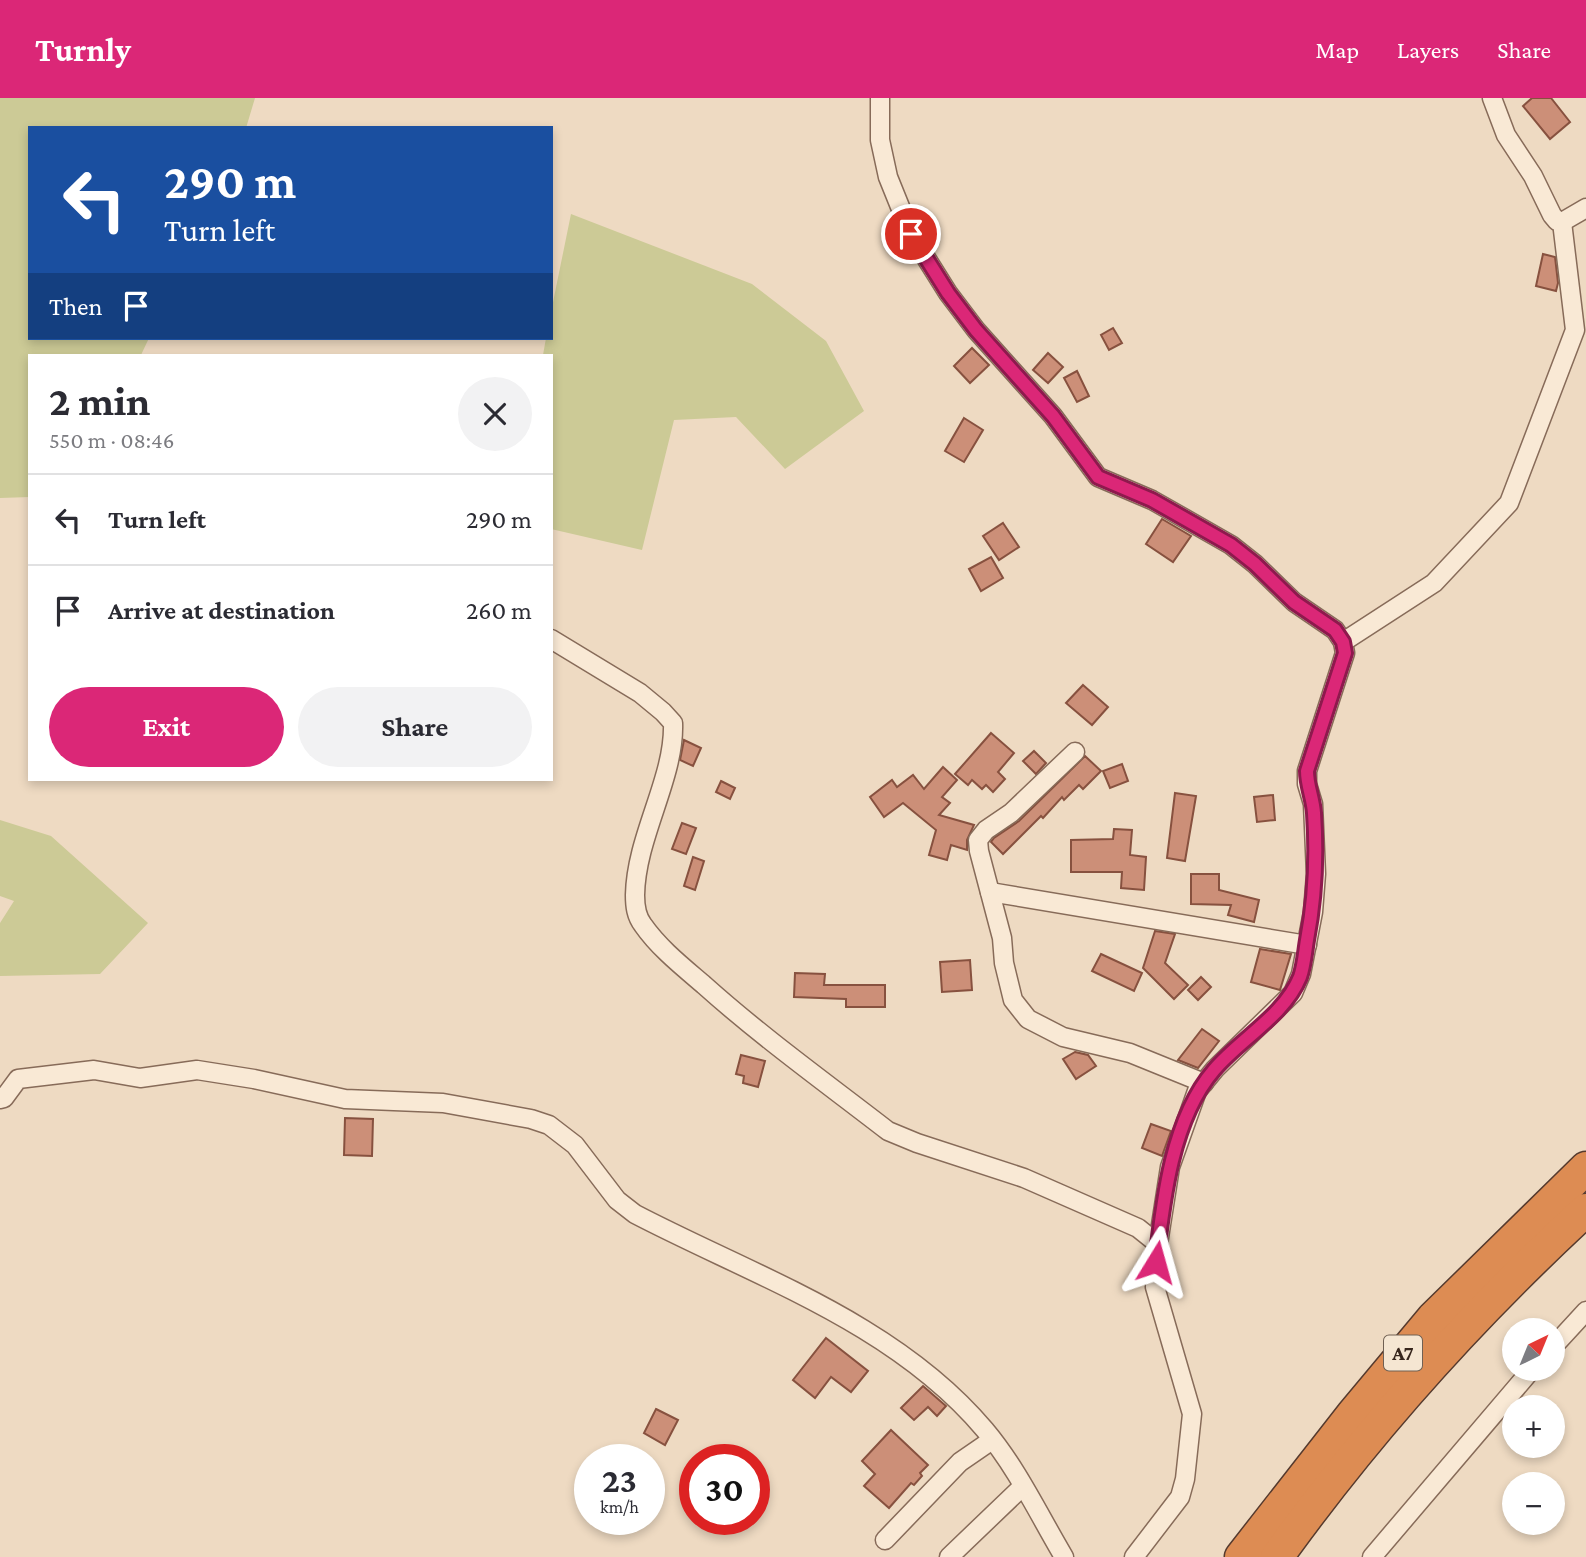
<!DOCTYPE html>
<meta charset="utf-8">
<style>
body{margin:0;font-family:"Crimson Pro",serif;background:#f2f2f3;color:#2b2b33;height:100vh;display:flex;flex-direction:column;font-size:26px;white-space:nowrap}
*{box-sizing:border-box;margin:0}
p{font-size:23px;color:#7c7c81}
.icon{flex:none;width:38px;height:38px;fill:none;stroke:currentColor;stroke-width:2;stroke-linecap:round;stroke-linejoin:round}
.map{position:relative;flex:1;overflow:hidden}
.side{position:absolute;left:28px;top:256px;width:525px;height:427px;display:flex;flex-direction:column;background:#fff;border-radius:0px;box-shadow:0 4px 10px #0003}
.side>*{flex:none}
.top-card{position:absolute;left:28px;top:28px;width:525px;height:214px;border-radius:0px;box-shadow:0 4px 10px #0003;background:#1a4fa0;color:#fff;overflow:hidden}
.needle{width:46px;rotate:43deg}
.tools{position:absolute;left:1502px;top:1220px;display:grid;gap:14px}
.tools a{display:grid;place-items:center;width:63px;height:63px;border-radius:50%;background:#fff;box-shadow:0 4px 10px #0003;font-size:35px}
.speed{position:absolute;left:574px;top:1346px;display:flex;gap:14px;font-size:35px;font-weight:700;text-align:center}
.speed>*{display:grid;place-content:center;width:91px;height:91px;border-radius:50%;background:#fff;box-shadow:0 4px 10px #0003;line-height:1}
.speed small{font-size:18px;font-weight:400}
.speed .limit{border:10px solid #d22;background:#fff;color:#111}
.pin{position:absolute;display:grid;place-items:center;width:60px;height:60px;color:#fff;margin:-30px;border:4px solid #fff;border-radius:50%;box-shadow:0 2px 7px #0007}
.me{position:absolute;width:77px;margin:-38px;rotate:8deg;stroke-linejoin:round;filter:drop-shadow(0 0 5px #0008)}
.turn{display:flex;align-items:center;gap:24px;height:147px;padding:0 21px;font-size:32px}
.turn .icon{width:91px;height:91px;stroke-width:2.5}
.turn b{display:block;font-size:49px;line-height:60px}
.then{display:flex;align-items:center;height:66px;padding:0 21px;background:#0003;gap:14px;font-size:26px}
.round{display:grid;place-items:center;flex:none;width:74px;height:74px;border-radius:37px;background:#f2f2f3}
.summary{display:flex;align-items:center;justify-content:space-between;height:119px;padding:0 21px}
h1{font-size:42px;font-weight:700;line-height:52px}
.button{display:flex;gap:14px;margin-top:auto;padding:14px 21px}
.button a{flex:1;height:80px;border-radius:42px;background:#db2777;color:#fff;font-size:28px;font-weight:700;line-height:80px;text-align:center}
.button a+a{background:#f2f2f3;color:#2b2b33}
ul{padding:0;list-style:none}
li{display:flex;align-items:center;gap:21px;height:91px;padding:0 21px;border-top:2px solid #e1e1e2}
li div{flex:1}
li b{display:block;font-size:26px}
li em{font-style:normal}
header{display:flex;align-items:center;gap:42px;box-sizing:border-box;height:98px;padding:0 35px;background:#db2777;color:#fff}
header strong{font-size:33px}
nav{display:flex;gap:38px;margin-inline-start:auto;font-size:24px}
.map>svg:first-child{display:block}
.green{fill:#ccca96}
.building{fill:#cc8f78;stroke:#87513f;stroke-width:2}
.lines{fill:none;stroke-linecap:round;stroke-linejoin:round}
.minor-casing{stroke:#876b59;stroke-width:21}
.motorway-casing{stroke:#553a2e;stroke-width:35}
.minor{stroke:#f9e9d5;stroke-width:18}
.motorway{stroke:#dd8c53;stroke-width:32}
.route-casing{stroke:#8e194d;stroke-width:18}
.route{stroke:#db2777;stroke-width:12}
.labels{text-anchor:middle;stroke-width:7;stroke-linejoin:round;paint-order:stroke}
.shield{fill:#f5e6d2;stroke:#706053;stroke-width:2}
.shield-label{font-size:21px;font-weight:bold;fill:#37261d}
</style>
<header>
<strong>Turnly</strong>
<nav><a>Map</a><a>Layers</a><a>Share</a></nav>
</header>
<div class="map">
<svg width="1586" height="1459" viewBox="0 0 1586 1459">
<rect width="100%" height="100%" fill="#eedac2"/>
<g class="green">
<polygon points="0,0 255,0 246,30 30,30 30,240 149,240 141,257 30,257 30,399 0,400"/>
<polygon points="571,116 752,186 826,243 864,313 785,371 736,319 674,322 642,452 551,431 551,257 543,257 546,240 551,240 551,214"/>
<polygon points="0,722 51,738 148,825 100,876 0,878 0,825 14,803 0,798"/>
</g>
<g class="building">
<polygon points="1532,0 1551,0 1570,24 1550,41 1523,8"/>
<polygon points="1543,156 1555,159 1558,185 1556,193 1536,188"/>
<polygon points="1113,230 1122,245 1109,252 1101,237"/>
<polygon points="972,250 989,267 970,285 954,268"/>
<polygon points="1048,255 1063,269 1048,285 1033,272"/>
<polygon points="1077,273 1089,298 1077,304 1064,280"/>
<polygon points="964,320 983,332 964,364 945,353"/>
<polygon points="1162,421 1191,438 1173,464 1146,446"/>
<polygon points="1003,425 1019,449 999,462 983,438"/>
<polygon points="991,459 1003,480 981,493 969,471"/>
<polygon points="1083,587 1108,609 1092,627 1066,605"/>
<polygon points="991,635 1014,655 998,674 1005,681 993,694 986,687 982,691 972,682 968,687 955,676"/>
<polygon points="684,642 701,650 693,668 680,662"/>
<polygon points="1034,653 1046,665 1036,676 1023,663"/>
<polygon points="1085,658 1101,673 1083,691 1079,687 1064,702 1062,699 1043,720 1041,718 1003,756 991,744 994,740 1019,723"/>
<polygon points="1122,666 1128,683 1110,690 1103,673"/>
<polygon points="943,669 957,682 942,699 950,705 939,717 974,727 967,742 967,752 951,747 947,762 929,757 936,732 903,705 884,719 870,699 892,682 897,689 913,677 924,691"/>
<polygon points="721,683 735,690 730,701 716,694"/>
<polygon points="1175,695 1196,698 1185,763 1167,760"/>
<polygon points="1273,697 1275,722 1257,724 1254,699"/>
<polygon points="682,725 696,730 686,756 672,751"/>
<polygon points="1114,731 1132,732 1130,757 1146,759 1144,792 1121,790 1122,774 1071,774 1071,742 1113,741"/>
<polygon points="693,759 704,763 695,792 684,788"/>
<polygon points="1191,776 1219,776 1219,792 1259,802 1254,824 1228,817 1231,807 1191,806"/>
<polygon points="1155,833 1175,836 1165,865 1188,887 1174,901 1143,870"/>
<polygon points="1260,851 1291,856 1280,892 1251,884"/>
<polygon points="1101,856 1142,875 1134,893 1092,873"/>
<polygon points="970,862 972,892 942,894 940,864"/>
<polygon points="795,875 825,876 824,887 885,887 885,909 846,909 846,901 794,899"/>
<polygon points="1201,879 1211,889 1198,902 1188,892"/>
<polygon points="1202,931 1219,943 1198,970 1178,962"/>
<polygon points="1075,954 1088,957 1096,968 1076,981 1063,961"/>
<polygon points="741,957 765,963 758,989 743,985 744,978 736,976"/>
<polygon points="345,1020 373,1021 372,1058 344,1057"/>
<polygon points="1151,1026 1171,1033 1162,1058 1142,1050"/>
<polygon points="826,1240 868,1273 851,1294 831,1279 815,1300 793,1282"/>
<polygon points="923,1288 946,1308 937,1318 928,1309 914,1322 901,1310"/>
<polygon points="656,1311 678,1322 665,1347 644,1335"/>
<polygon points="891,1332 928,1367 920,1375 922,1378 914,1387 911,1385 889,1410 864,1388 875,1376 862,1363"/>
</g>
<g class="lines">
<g class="minor-casing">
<g id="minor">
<polyline points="880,0 880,42 888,79 911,136 948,195 976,232 1053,318 1098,379 1152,402 1231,447 1255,466 1294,504 1335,532 1343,544 1345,555 1307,673 1307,686 1313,706 1316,776 1313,814 1301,876 1293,895 1215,971 1197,993 1170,1069 1158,1146 1155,1189 1192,1316 1185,1381 1180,1399 1134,1459"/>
<polyline points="1492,0 1506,37 1533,78 1552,117 1557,123 1562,124 1586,110"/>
<path d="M551,541L640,595L663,614L673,625C675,680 636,738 635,797C635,808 636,818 643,827C659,850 683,869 704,887C762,939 826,985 888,1033L917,1045L1024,1080L1138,1130L1158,1146"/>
<polyline points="1343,544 1434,485 1509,405 1575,232 1562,124"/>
<polyline points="1075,654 1011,715 986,732 978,742 979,753 1002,840 1004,865 1013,902 1028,921 1063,939 1130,955 1204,985"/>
<polyline points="990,794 1307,847"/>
<path d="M0,1001L4,1000L18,981L94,972L140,980L197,972L254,981L345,1001L443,1005L531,1021L549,1027L575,1047L617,1102L635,1116C756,1179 895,1225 985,1332C1017,1370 1039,1417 1064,1459"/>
<polyline points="1552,1250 1586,1213"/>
<polyline points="885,1442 960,1364 992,1342"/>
<polyline points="949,1459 1022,1389"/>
<polyline points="1372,1459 1533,1270"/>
</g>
</g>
<g class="motorway-casing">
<g id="motorway">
<polyline points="1241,1459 1352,1317 1433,1220 1586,1070"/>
<path d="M1277,1459C1367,1334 1473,1216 1586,1112"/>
</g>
</g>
<use href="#minor" class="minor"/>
<use href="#motorway" class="motorway"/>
</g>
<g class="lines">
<g class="route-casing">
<path id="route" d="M911,136L948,195L976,232L1053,318L1098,379L1152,402L1231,447L1255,466L1294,504L1335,532L1343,544L1345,555L1307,673C1307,688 1313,700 1314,715C1317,758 1315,800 1307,842C1305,854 1304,868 1300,879C1284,918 1240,941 1214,972C1172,1021 1163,1102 1156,1164"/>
</g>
<use href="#route" class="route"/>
</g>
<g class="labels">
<rect class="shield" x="1384" y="1237.5" width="38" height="35" rx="5"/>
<g class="shield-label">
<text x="1403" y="1262">A7</text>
</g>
</g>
</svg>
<div class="tools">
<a><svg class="needle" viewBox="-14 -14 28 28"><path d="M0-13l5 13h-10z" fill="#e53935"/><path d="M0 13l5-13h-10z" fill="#7c7c81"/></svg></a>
<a>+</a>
<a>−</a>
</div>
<div class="speed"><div>23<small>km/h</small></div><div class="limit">30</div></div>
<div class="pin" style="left:911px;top:136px;background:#d93025"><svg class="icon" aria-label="arrive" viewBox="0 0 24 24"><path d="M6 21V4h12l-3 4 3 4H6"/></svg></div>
<svg class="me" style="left:1156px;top:1164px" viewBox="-20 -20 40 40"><path d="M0-17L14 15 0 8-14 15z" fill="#db2777" stroke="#fff" stroke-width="4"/></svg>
<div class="top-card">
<div class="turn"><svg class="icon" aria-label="left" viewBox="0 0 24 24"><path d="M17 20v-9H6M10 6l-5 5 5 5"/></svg><div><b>290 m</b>Turn left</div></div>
<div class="then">Then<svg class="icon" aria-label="arrive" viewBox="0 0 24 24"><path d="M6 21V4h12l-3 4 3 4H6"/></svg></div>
</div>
<section class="side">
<div class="summary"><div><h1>2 min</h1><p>550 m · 08:46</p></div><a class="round"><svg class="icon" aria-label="close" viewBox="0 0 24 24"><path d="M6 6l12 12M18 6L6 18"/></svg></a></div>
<ul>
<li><svg class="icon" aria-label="left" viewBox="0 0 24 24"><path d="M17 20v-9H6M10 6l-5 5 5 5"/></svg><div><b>Turn left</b></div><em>290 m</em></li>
<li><svg class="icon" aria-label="arrive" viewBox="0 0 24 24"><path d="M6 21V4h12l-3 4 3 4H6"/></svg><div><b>Arrive at destination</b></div><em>260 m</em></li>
</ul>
<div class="button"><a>Exit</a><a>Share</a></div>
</section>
</div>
